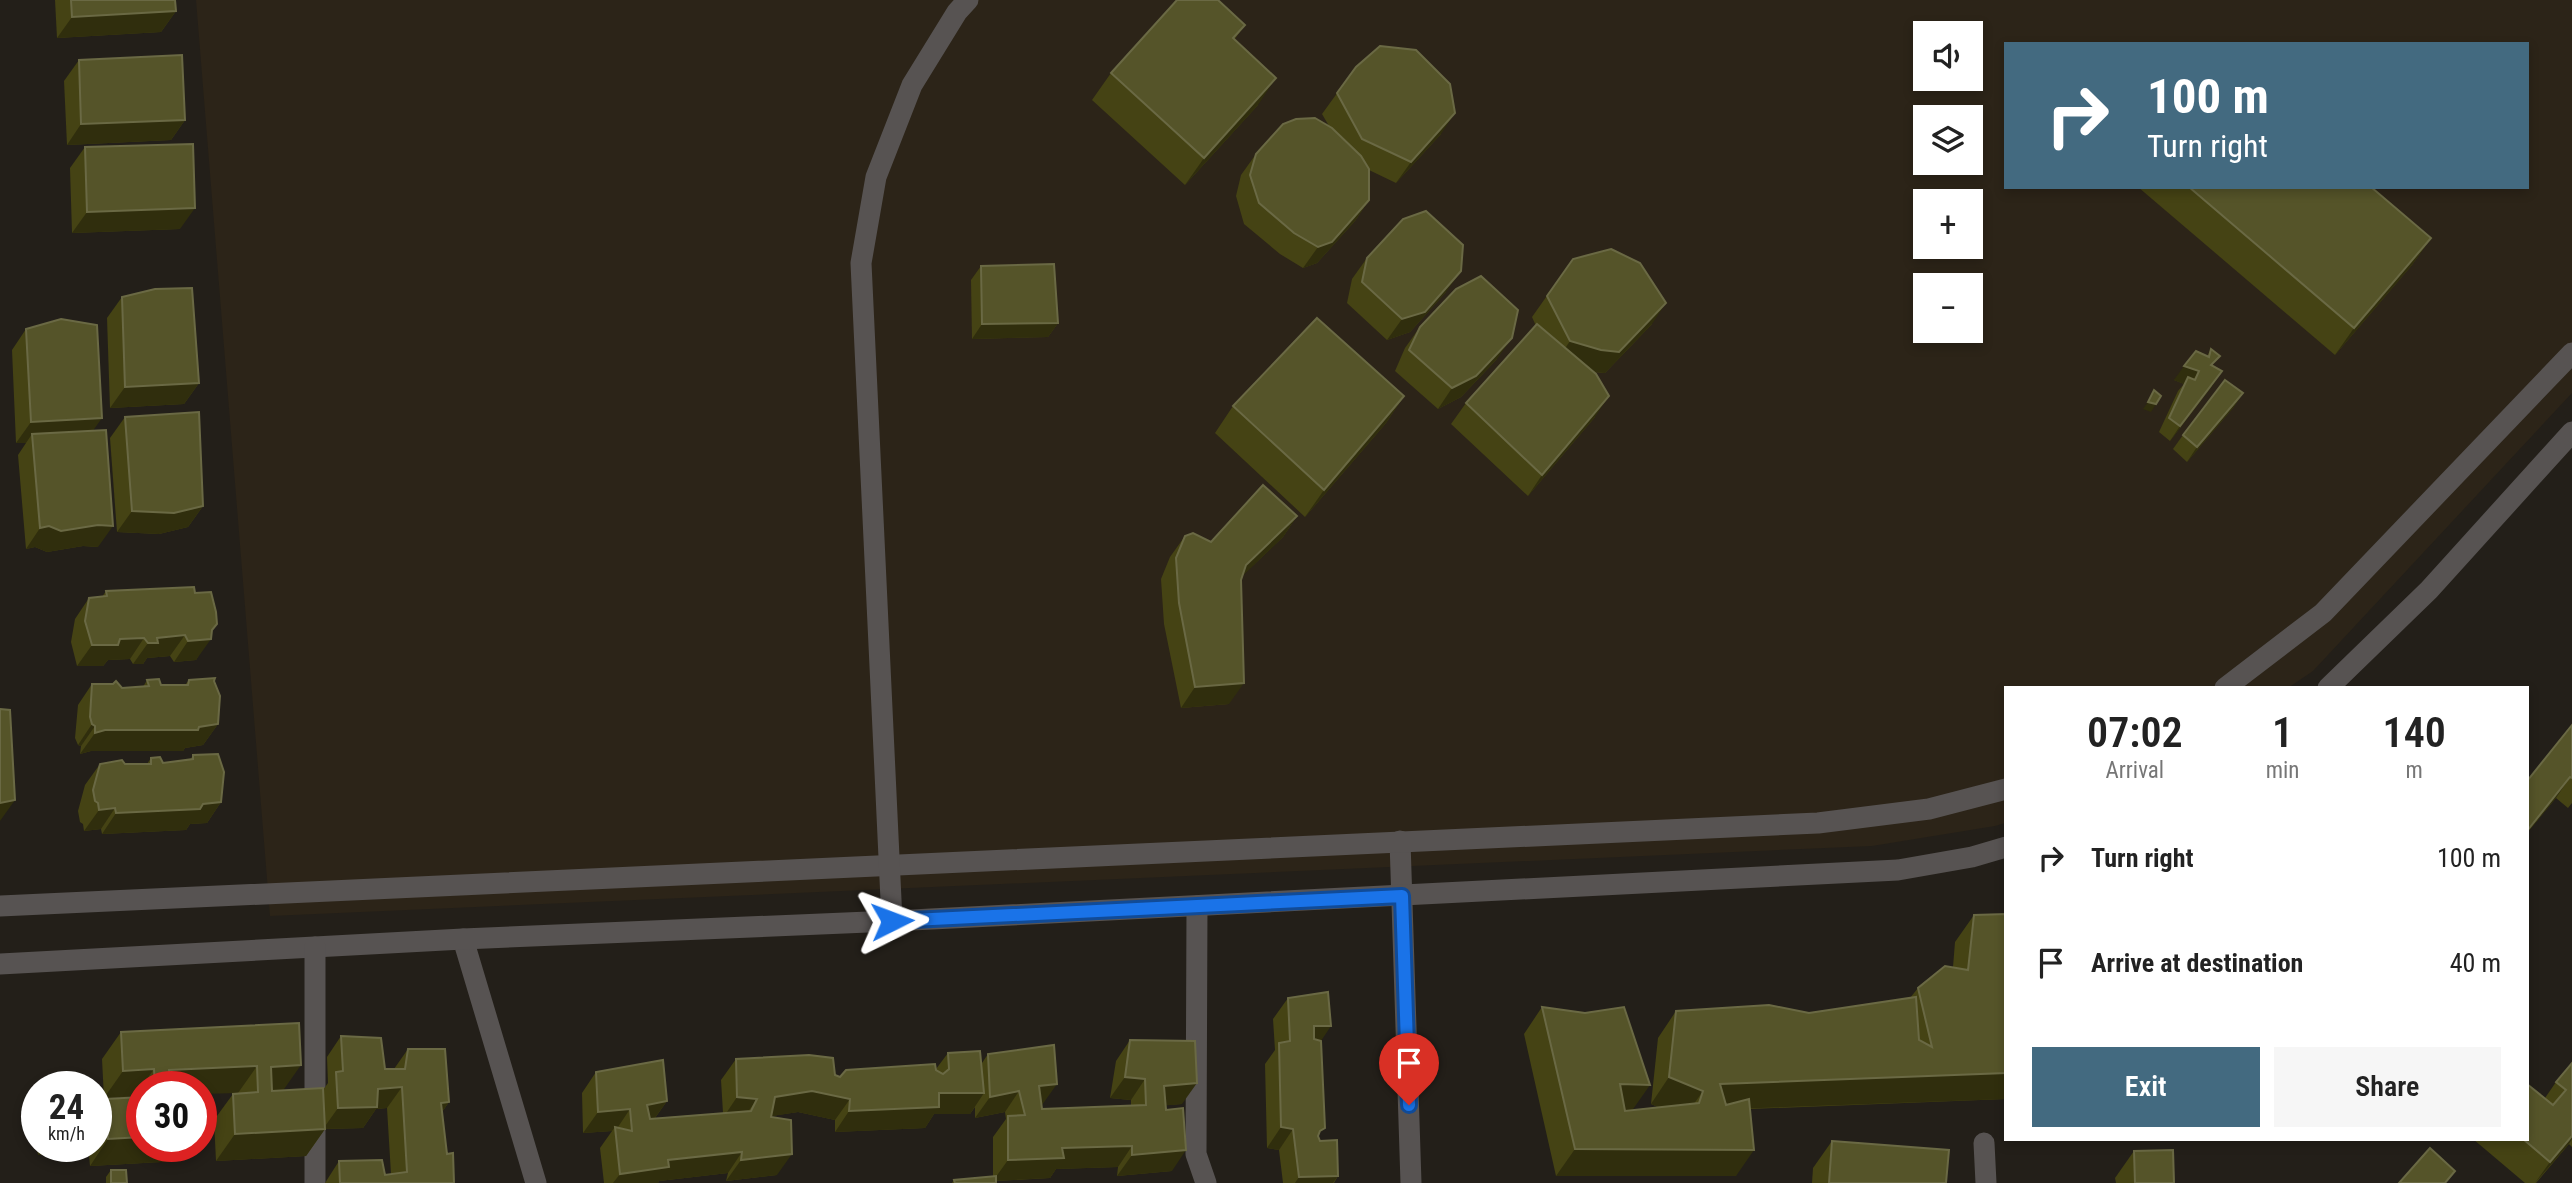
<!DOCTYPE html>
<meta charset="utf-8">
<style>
body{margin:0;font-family:"Roboto Condensed",sans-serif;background:#f6f6f6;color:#222;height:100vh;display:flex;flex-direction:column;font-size:26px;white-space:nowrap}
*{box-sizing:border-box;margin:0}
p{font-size:23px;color:#767676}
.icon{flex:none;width:38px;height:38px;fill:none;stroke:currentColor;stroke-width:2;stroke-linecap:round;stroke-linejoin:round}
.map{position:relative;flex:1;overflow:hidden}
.sheet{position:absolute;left:2004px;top:686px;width:525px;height:455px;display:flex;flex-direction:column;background:#fff;border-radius:0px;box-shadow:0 4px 10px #0003}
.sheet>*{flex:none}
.banner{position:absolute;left:2004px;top:42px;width:525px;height:147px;border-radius:0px;box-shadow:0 4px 10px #0003;background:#436a80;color:#fff;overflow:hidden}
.fabs{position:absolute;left:1913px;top:21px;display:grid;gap:14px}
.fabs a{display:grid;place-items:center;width:70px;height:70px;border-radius:0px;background:#fff;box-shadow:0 4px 10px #0003;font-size:35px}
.speed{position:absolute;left:21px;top:1071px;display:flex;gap:14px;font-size:35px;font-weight:700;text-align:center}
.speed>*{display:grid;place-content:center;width:91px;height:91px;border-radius:50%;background:#fff;box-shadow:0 4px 10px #0003;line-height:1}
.speed small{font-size:18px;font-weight:400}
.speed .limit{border:10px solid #d22;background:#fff;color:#111}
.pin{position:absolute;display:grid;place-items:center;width:60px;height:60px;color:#fff;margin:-72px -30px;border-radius:50% 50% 50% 0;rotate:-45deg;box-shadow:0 0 7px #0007}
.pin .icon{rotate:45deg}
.me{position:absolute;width:77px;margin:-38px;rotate:87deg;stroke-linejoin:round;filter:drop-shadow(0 0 5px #0008)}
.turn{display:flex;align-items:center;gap:24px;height:147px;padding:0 28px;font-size:32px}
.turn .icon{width:91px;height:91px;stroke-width:2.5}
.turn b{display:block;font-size:49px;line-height:60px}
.eta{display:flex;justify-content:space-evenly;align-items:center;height:119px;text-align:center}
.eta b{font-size:42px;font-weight:600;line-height:49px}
.action{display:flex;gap:14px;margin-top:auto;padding:14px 28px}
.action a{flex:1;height:80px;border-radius:0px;background:#436a80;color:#fff;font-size:28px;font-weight:600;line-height:80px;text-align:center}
.action a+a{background:#f6f6f6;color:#222}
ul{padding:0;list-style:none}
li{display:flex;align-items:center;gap:21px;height:105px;padding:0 28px}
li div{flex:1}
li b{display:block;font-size:26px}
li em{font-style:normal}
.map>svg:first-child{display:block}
.built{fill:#2c2418;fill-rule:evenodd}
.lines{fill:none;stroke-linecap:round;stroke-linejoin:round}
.minor{stroke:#575352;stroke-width:21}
.wall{fill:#454314}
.shaded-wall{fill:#302e0d}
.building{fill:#555429;stroke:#6a6944;stroke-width:2}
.route-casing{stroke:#114b97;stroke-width:18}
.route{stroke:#1a73e8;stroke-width:12}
</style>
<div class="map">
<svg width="2572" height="1183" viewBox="0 0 2572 1183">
<rect width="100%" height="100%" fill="#231f19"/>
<path class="built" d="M196,0H2572V393L2313,671L2288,688H2006L2005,823L1995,826L1872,846L270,916ZM1925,33H1970V79H1925ZM2006,44H2527V187H2006ZM1925,117H1970V163H1925ZM1925,201H1970V247H1925ZM1925,285H1970V331H1925Z"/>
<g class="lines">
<g class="minor">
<polyline points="2225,688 2323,613 2572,353"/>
<polyline points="2328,688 2429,590 2572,432"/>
<polyline points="1400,841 1411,1183"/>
<polyline points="0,906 1818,823 1929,809 2006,789"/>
<polyline points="1197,906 1196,1154 1206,1183"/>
<polyline points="892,921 861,263 876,177 912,85 957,12 968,0"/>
<polyline points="463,939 536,1183"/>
<polyline points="0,964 463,939 892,921 1898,870 1972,857 2006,847"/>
<polyline points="1984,1143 1986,1183"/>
<polyline points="315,1183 315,947"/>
</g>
</g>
<g class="wall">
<polygon points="55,0 175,0 176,11 161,32 57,38"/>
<polygon points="1245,25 1234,40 1258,105 1185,185 1092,100 1111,73"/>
<polygon points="79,60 185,120 171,140 67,145 64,81"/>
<polygon points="1356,67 1441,134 1396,183 1369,170 1369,200 1355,221 1317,263 1303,268 1280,254 1244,224 1236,196 1241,175 1256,154 1329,126 1322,114"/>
<polygon points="85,147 180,229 72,233 70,168"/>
<polygon points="2138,187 2371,187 2431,238 2412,265 2335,355"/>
<polygon points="1367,258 1446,292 1410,332 1387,340 1347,303 1352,279"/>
<polygon points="1573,259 1652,324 1605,373 1593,372 1595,417 1528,496 1451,424 1466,403 1536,326 1532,317"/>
<polygon points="981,266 1058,323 1048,337 972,339 971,280"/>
<polygon points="122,297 199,383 184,404 110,408 107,318"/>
<polygon points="1420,327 1497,359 1461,397 1438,409 1395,371 1405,348"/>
<polygon points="26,329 93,431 98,547 83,546 47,552 35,547 26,549 18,455 26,443 16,443 12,350"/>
<polygon points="2211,349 2213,366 2212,386 2170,441 2159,432 2178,391 2184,384 2174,380 2207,356"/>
<polygon points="2243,393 2233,408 2187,462 2173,449 2183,435"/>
<polygon points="1404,396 1386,423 1305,517 1215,433 1233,406"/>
<polygon points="125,417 203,506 188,527 159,534 117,532 110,438"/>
<polygon points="1297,516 1283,537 1243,575 1241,580 1229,704 1181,708 1164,624 1161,579 1170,557 1185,536 1211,542"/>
<polygon points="106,591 195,593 212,632 196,660 174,662 170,656 147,658 143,664 133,664 130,659 108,660 103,666 77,666 71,642 75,619 89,598 102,597"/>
<polygon points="147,680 161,685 185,685 189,680 214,681 218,724 203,745 185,748 183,751 91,751 80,754 81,746 78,745 75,738 78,705 92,684 122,688 143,687"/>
<polygon points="2572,725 2572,803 2568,808 2556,798 2527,833 2527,781"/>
<polygon points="193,755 221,802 207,823 190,824 186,830 102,834 101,829 84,831 83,824 80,822 78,811 85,785 100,764 147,764 151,758 163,763 190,760"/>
<polygon points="2006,914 2006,1099 1750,1109 1736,1176 1556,1176 1524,1034 1542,1007 1632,1110 1658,1107 1651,1104 1658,1038 1676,1011 1809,1013 1910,998 1918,988 1953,967 1955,942 1974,915"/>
<polygon points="1288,998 1321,1041 1319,1138 1338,1176 1334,1183 1345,1183 1283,1183 1279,1150 1267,1148 1265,1064 1275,1050 1273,1019"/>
<polygon points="299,1023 283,1090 323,1090 328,1083 327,1057 341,1036 385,1069 394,1069 408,1049 449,1102 442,1112 447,1154 454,1183 325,1183 339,1161 385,1175 391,1174 387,1108 376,1109 363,1128 325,1129 306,1156 216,1161 214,1120 233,1094 238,1093 201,1087 142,1087 142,1146 179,1161 90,1166 88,1146 96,1146 96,1113 106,1099 135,1098 135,1096 104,1098 102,1059 121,1032"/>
<polygon points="1130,1040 1182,1104 1166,1105 1172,1171 1117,1176 1118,1167 1056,1169 1050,1178 996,1181 996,1183 952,1183 954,1180 993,1177 993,1137 1006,1119 1005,1112 975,1118 975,1107 970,1114 934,1114 925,1128 835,1132 835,1120 798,1112 771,1116 777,1175 726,1181 728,1173 659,1181 658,1183 604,1183 600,1148 612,1131 583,1133 582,1093 596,1072 667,1101 655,1118 723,1113 721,1080 736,1059 835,1075 840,1077 936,1069 948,1053 982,1063 988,1054 1042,1105 1041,1105 1042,1109 1131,1105 1131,1100 1110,1098 1116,1061"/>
<polygon points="2572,1063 2572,1147 2569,1144 2536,1183 2525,1183 2473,1139 2527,1139 2545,1098 2556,1082"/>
<polygon points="1832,1141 1946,1183 1812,1183 1813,1168"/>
<polygon points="37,1146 57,1146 52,1154 38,1155"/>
<polygon points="2134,1151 2174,1183 2116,1183 2115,1178"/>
<polygon points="111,1170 127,1183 106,1183 106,1177"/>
</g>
<g class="shaded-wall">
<polygon points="176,11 161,32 57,38 72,17"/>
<polygon points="1276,78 1258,105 1185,185 1204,158"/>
<polygon points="1455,113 1441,134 1396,183 1411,162"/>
<polygon points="185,120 171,140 67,145 81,124"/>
<polygon points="1369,200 1355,221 1317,263 1303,268 1318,247"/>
<polygon points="195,208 180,229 72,233 87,212"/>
<polygon points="2431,238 2412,265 2335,355 2354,328"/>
<polygon points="1461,271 1446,292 1410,332 1387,340 1402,319"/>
<polygon points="1666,303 1652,324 1605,373 1586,371 1556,362 1570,341"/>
<polygon points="1058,323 1048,337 972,339 982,324"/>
<polygon points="1512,338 1497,359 1461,397 1438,409 1452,388"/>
<polygon points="2184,366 2199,371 2189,386 2188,377 2184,384 2174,380"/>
<polygon points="2222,371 2212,386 2170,441 2180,426"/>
<polygon points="199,383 184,404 110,408 125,387"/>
<polygon points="2243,393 2233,408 2187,462 2197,447"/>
<polygon points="1404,396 1386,423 1305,517 1324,490"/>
<polygon points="1609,396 1595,417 1528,496 1542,475"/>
<polygon points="2148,402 2156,404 2151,412 2143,409"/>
<polygon points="102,418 87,439 32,434 26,443 16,443 31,422"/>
<polygon points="203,506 188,527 159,534 117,532 132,511"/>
<polygon points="1297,516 1283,537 1232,586 1246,565"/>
<polygon points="98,525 113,526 98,547 83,546 47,552 35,547 26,549 40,528 49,526"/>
<polygon points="217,624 206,640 211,639 196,660 174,662 188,641"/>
<polygon points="185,635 170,656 147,658 143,664 133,664 148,643 157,638"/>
<polygon points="144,638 130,659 108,660 103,666 77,666 92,645 120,639"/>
<polygon points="1244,683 1229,704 1181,708 1195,687"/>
<polygon points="92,724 95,726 81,746 78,745"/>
<polygon points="218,724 203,745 185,748 183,751 91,751 80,754 95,733 105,730 199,727"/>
<polygon points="2570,777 2556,798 2527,833 2527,831"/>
<polygon points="15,800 0,821 0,803"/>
<polygon points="221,802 207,823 190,824 186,830 102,834 116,813"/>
<polygon points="115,808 101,829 84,831 99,810"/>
<polygon points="1314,1026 1331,1026 1317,1047 1299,1047"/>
<polygon points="301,1065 282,1092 257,1093 271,1067"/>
<polygon points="257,1066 238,1093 201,1094 201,1087 158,1087 169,1070"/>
<polygon points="154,1069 135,1096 104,1098 123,1071"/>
<polygon points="2006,1073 2006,1099 1702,1110 1720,1084"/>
<polygon points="1125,1077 1145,1079 1131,1100 1110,1098"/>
<polygon points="1669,1077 1703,1091 1684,1118 1651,1104"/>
<polygon points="1197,1083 1182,1104 1149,1107 1164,1086"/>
<polygon points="1057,1084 1042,1105 1024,1106 1039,1086"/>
<polygon points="1620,1084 1650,1085 1631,1112 1601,1111"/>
<polygon points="402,1087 387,1108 376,1109 363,1128 323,1129 338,1108 378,1089"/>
<polygon points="812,1091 850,1099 835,1120 798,1112 761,1118 775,1097"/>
<polygon points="1019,1091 1005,1112 975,1118 990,1097"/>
<polygon points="939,1093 984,1093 970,1114 934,1114 925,1128 835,1132 849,1111"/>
<polygon points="737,1097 757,1099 742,1120 723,1118"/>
<polygon points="667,1101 652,1122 633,1126 647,1105"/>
<polygon points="449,1102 434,1123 441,1103"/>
<polygon points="630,1109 616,1130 615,1127 612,1131 583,1133 598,1112"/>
<polygon points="1281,1127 1293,1129 1279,1150 1267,1148"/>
<polygon points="325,1129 306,1156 216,1161 235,1134"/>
<polygon points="2572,1136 2572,1139 2569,1144 2535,1183 2550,1162"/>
<polygon points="142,1137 142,1146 189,1146 179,1161 90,1166 108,1139"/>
<polygon points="57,1146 52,1154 38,1155 43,1147"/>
<polygon points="1132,1146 1118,1167 1056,1169 1050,1178 993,1181 1008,1160 1062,1148"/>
<polygon points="1575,1149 1754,1150 1736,1176 1556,1176"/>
<polygon points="1186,1150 1172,1171 1117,1176 1132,1155"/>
<polygon points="742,1152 728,1173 659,1181 658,1183 613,1183 620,1174 668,1160"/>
<polygon points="792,1154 777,1175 726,1181 741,1160"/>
<polygon points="1338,1176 1333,1183 1295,1183 1299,1177"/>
</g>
<g class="building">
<polygon points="71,0 175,0 176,11 72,17"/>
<polygon points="1177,0 1218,0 1245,25 1233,38 1276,78 1204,158 1111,73"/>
<polygon points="1380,46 1416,50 1450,84 1455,113 1411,162 1362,139 1337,93 1356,67"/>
<polygon points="182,55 185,120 81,124 79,60"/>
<polygon points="1315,118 1332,128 1361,156 1369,169 1369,200 1332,242 1318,247 1294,233 1259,203 1250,175 1256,154 1283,124 1296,119"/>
<polygon points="193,144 195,208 87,212 85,147"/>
<polygon points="2189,187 2371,187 2431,238 2354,328"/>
<polygon points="1426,211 1463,245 1461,271 1425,312 1402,319 1362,282 1367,258 1403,219"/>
<polygon points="1611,249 1640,263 1666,303 1619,352 1601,350 1570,341 1547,296 1573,259"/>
<polygon points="1054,264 1058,323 982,324 981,266"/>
<polygon points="1481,276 1518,310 1512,338 1476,376 1452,388 1409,350 1420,327 1456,289"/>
<polygon points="192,288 199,383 125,387 122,297 155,289"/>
<polygon points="1317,318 1404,396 1324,490 1233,406"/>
<polygon points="61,319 97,325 102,418 31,422 26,329"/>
<polygon points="1537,324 1596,374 1609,396 1542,475 1466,403"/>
<polygon points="2211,349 2220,356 2211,365 2222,371 2180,426 2169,418 2188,377 2195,380 2199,371 2184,366 2196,351 2209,357"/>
<polygon points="2225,380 2243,393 2197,447 2183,435"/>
<polygon points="2154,390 2161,396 2156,404 2148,402"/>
<polygon points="199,412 203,506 174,513 132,511 125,417"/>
<polygon points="106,430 113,526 98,525 61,531 49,526 40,528 32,434"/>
<polygon points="1263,485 1297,516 1246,565 1241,580 1244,683 1195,687 1179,603 1176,558 1185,536 1193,533 1211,542"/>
<polygon points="194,587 195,593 211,592 216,612 217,624 212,630 211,639 188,641 185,635 157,638 158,643 148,643 144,638 120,639 118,645 92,645 85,621 89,598 107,596 106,591"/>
<polygon points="215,678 214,681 220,696 218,724 199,727 198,730 105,730 95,733 95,726 92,724 90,717 92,684 113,684 116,681 122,688 149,686 147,680 159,679 161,685 188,685 189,680"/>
<polygon points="0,709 10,710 15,800 0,803"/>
<polygon points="2572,725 2572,778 2570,777 2527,831 2527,781"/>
<polygon points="218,754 224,772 221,802 203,804 200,809 116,813 115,808 99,810 98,803 95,801 93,790 100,764 122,760 125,764 151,764 151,758 160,757 163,763 193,759 193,755"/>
<polygon points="2006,914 2006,1073 1720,1084 1726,1105 1749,1099 1754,1150 1575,1149 1542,1007 1585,1013 1624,1007 1650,1085 1620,1084 1625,1111 1699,1103 1703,1091 1669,1077 1676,1011 1769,1005 1809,1013 1916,997 1919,1040 1932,1047 1918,988 1945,966 1968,970 1974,915"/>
<polygon points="1328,992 1331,1026 1314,1026 1314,1039 1321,1041 1325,1128 1320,1131 1318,1136 1320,1141 1337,1140 1338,1176 1299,1177 1293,1129 1281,1127 1279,1043 1290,1041 1288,998"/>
<polygon points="299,1023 301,1065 271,1067 272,1091 323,1088 325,1129 235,1134 233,1094 258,1092 257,1066 169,1070 170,1087 155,1087 154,1069 123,1071 121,1032"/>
<polygon points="341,1036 381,1038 385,1069 405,1069 408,1049 445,1049 449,1102 441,1103 447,1154 453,1153 454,1183 340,1183 339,1161 382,1160 385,1175 407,1172 402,1087 378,1089 377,1107 338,1108 336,1072 343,1071"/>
<polygon points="1130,1040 1195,1041 1197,1083 1164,1086 1166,1110 1183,1108 1186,1150 1132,1155 1132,1146 1062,1148 1064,1158 1008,1160 1008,1116 1025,1115 1019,1091 990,1097 988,1054 1054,1045 1057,1084 1039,1086 1042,1109 1146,1105 1145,1079 1125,1077"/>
<polygon points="980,1051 984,1093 939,1093 939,1107 849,1111 850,1099 812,1091 775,1097 771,1117 791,1120 792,1154 741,1160 742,1152 668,1160 669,1167 620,1174 615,1127 632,1131 630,1109 598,1112 596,1072 663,1060 667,1101 647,1105 650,1119 751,1111 757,1099 737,1097 736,1059 809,1055 833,1058 835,1075 840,1077 846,1070 935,1064 936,1070 943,1074 949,1069 948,1053"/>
<polygon points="2572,1063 2572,1136 2550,1162 2523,1139 2527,1139 2527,1084 2553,1105 2566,1090 2556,1082"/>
<polygon points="142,1097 142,1137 108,1139 106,1099"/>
<polygon points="1832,1141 1949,1150 1946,1183 1829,1183"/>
<polygon points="2430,1148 2455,1171 2445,1183 2399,1183"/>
<polygon points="2173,1150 2174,1183 2135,1183 2134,1151"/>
<polygon points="111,1170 126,1170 127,1183 111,1183"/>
<polygon points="996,1176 996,1183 955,1183 954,1180"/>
</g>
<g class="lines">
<g class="route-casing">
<polyline id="route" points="892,921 1402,896 1409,1105"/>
</g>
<use href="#route" class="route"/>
</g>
</svg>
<div class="fabs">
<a><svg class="icon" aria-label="sound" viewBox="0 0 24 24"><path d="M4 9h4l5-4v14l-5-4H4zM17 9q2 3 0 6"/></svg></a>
<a><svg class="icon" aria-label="layers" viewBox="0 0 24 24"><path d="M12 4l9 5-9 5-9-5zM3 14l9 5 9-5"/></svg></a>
<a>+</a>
<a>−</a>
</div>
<div class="speed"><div>24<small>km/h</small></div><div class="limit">30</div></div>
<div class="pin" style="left:1409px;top:1105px;background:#d93025"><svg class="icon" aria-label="arrive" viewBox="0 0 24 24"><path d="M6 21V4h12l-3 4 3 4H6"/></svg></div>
<svg class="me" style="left:892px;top:921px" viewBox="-20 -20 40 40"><path d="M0-17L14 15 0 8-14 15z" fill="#1a73e8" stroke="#fff" stroke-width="4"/></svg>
<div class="banner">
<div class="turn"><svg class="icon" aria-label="right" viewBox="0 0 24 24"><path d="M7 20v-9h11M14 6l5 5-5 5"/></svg><div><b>100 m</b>Turn right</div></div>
</div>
<section class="sheet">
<div class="eta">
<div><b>07:02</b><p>Arrival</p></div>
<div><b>1</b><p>min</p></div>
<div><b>140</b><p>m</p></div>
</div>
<ul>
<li><svg class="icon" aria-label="right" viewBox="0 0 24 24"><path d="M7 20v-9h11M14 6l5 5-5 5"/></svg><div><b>Turn right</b></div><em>100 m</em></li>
<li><svg class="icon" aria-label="arrive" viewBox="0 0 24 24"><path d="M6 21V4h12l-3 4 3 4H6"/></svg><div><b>Arrive at destination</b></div><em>40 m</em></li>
</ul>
<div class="action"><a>Exit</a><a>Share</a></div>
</section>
</div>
